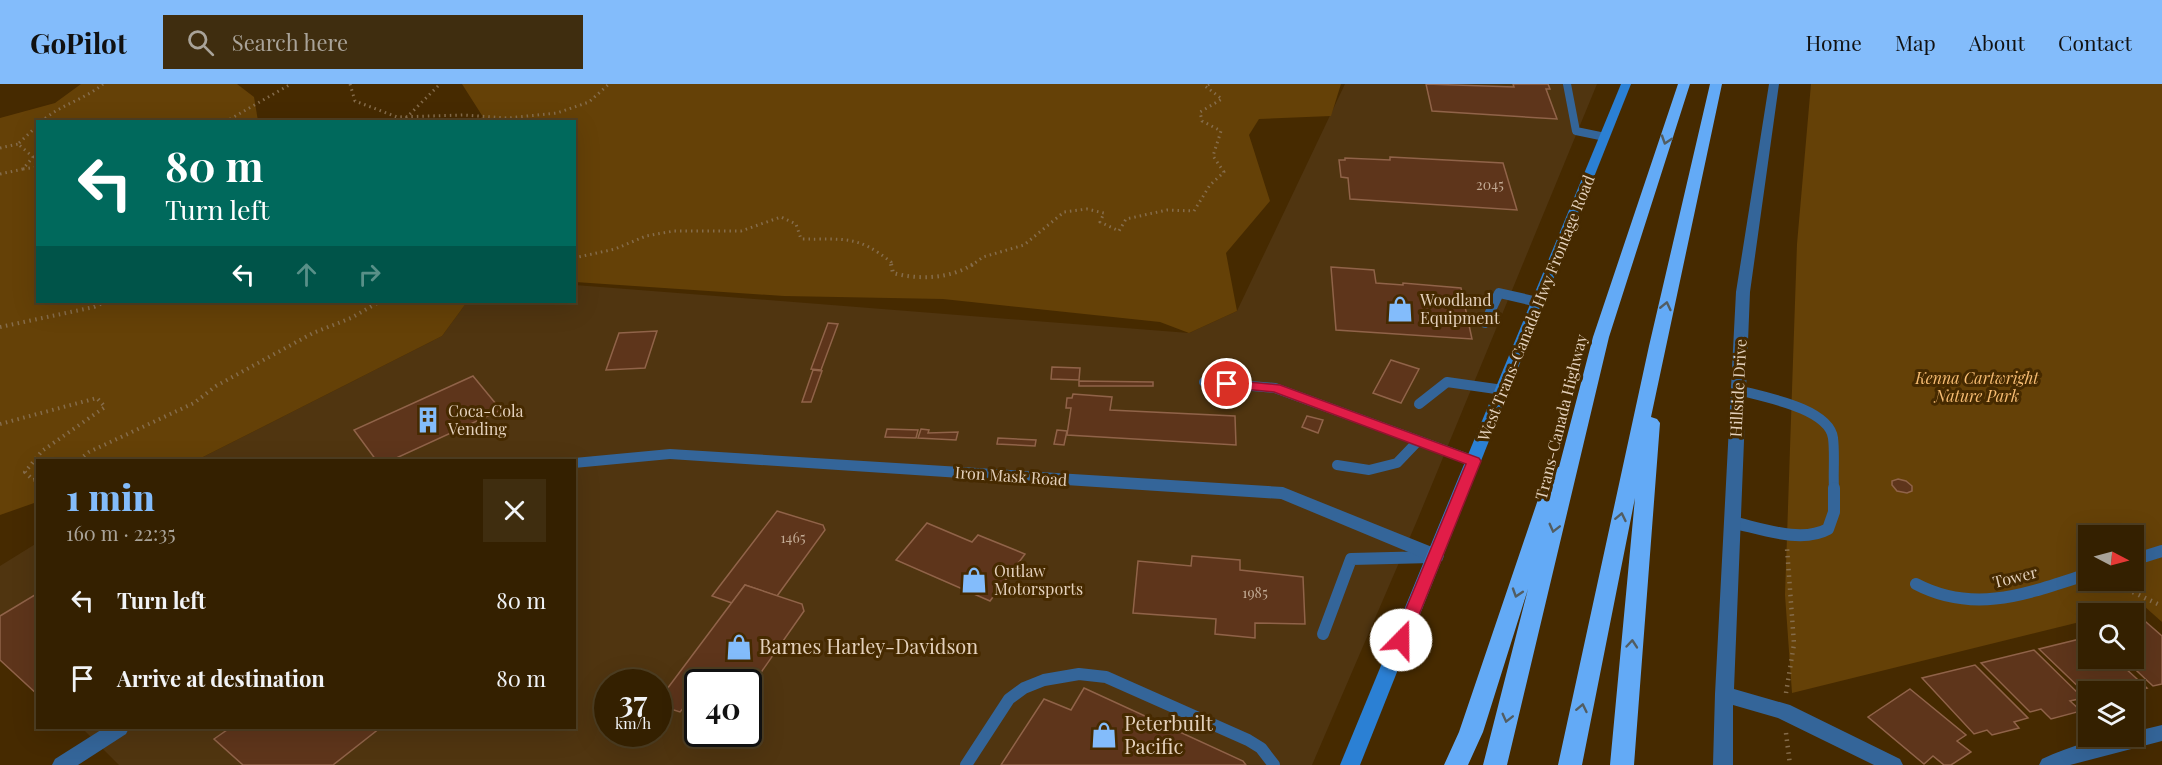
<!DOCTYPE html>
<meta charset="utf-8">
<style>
body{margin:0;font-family:"Playfair Display",serif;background:#3f2d0f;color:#f1f3f6;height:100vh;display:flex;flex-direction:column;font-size:22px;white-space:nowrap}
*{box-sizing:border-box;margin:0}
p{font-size:20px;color:#a9a399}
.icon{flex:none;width:33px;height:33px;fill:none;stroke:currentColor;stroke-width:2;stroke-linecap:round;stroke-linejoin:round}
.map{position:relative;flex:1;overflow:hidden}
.details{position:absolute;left:36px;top:375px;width:540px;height:270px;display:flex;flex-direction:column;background:#342000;border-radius:0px;box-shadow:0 6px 24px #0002,0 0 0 2px #4e3e22}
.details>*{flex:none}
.hud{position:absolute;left:36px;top:36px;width:540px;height:183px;border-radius:0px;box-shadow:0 6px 24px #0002,0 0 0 2px #4e3e22;background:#00695c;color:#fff;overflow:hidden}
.needle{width:39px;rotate:96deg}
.fabs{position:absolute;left:2078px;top:441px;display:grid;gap:12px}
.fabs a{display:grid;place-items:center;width:66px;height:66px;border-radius:0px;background:#342000;box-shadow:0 6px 24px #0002,0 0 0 2px #4e3e22;font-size:30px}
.speed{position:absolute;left:594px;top:585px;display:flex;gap:12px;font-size:30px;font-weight:700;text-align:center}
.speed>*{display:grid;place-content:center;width:78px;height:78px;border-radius:50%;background:#342000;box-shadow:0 6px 24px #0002,0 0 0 2px #4e3e22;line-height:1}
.speed small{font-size:15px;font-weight:400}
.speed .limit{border:3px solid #111;border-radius:9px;background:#fff;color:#111}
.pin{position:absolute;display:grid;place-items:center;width:51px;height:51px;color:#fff;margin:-26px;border:3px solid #fff;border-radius:50%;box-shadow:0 2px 6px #0007}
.me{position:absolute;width:66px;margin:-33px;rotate:22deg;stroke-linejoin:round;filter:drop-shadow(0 0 4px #0008)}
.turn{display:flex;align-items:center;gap:21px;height:126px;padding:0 30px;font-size:27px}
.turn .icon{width:78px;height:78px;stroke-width:2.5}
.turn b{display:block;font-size:42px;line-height:51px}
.lanes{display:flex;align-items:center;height:57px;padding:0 30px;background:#0003;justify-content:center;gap:30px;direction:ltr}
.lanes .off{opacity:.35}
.round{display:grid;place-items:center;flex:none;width:63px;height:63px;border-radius:0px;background:#3f2d0f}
.headline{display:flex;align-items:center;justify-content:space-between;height:102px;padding:0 30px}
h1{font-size:36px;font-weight:800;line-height:45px;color:#83bcfb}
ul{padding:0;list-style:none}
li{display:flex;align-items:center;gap:18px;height:78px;padding:0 30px}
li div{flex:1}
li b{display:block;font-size:22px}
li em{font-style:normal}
header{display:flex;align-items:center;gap:36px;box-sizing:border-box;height:84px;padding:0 30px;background:#83bcfb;color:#111}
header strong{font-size:28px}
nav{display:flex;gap:33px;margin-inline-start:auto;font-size:21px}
.search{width:420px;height:54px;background:#3f2d0f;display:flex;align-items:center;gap:15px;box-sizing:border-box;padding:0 21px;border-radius:0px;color:#a9a399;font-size:22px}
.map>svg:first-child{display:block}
.built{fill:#503510;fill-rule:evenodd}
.green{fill:#654107;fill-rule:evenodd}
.building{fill:#5e351b;stroke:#906349;stroke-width:1.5}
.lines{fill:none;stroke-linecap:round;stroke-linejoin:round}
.path-far2{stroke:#856c4b;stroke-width:3;stroke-dasharray:1.5 4;stroke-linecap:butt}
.path-far1{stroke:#856c4b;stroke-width:4;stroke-dasharray:1.5 4.5;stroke-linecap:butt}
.path{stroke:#856c4b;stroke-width:4.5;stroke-dasharray:1.5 5;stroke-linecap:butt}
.lane-far2{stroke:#346599;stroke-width:8}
.lane-far1{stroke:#346599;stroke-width:10}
.lane{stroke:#346599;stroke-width:12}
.street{fill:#346599;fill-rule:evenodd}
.secondary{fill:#2b80d4;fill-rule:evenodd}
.highway{fill:#63aaf6;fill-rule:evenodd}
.oneway{stroke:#525d62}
.route{fill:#e11d48;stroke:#92132f;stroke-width:1.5}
.labels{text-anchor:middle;stroke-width:6;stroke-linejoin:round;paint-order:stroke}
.number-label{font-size:14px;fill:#c2aa94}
.poi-label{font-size:16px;fill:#e4d1bc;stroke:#462a00;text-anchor:start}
.street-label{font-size:16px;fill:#e4d1bc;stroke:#462a00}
.park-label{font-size:16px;font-style:italic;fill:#f8bd72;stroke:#462a00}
.near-poi-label{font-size:20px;fill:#e4d1bc;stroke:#462a00;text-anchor:start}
</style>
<header>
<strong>GoPilot</strong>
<div class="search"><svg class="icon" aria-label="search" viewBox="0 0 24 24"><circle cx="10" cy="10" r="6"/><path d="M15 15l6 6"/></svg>Search here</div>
<nav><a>Home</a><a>Map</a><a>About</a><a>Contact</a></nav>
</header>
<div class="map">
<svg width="2162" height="681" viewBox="0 0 2162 681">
<rect width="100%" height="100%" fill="#462a00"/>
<g class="built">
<path d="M1345,0H1597L1416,439L1312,681H119L82,644H574V376H197L442,252L467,218H574L575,201L1189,249L1237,227ZM608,598H658V650H608ZM698,598H748V650H698Z"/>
<polygon points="37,459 37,599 0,561 0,482"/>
</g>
<g class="green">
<polygon points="81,0 237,0 254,13 258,37 38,38 38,218 467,218 442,252 197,376 38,376 37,418 0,431 0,34 55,19"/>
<polygon points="462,0 1341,0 1331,32 1259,35 1249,51 1270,117 1226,169 1237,227 1189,249 1160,238 943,215 784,212 575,198 574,38 473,37 483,33"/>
<path d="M1811,0H2162V538L2144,522L2114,529L2088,530V536L1792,609L1785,511L1797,160ZM2088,452H2133V496H2088Z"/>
</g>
<g class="building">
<polygon points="1426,0 1514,3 1513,0 1548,0 1550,5 1546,5 1557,35 1432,27"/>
<polygon points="1390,73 1503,79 1517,126 1350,115 1348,94 1341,93 1339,76 1345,76 1345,74 1390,76"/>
<polygon points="1331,183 1374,186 1376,199 1403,201 1403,199 1461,204 1472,255 1336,246"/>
<polygon points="828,239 838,240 821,286 811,285"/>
<polygon points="657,247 645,284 606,286 619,249"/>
<polygon points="1391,276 1419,285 1401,319 1373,309"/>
<polygon points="1052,283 1080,284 1079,296 1051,295"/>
<polygon points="813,286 822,287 811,318 802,318"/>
<polygon points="473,292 501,326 392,376 376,376 354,346"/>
<polygon points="1079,297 1153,298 1153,302 1079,302"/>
<polygon points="1073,310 1112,313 1110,326 1235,332 1236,361 1067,351 1071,324 1066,324 1067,314 1072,314"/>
<polygon points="1307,332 1323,336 1318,349 1302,343"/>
<polygon points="887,345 918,346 916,354 885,353"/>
<polygon points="921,345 929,346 928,349 958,348 956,356 918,354"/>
<polygon points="1057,346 1067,347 1064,361 1054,360"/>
<polygon points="998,354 1036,356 1035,362 997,360"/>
<polygon points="1898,395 1906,397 1912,402 1912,407 1907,409 1897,407 1892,401 1892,397"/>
<polygon points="777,427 823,441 825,446 777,512 745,501 732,519 712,512"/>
<polygon points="927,439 972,458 978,451 1025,470 990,517 896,476"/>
<polygon points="1192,472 1240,476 1240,486 1303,493 1305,540 1255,539 1255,554 1215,550 1216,535 1133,529 1138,477 1191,482"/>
<polygon points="745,501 802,520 804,527 748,607 748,598 698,598 698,607 680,628 658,621 658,617"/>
<polygon points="38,509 38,611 0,576 0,532"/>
<polygon points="2146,538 2162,552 2162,600 2153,602 2123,574 2133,574 2133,541"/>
<polygon points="2088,553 2088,574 2114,574 2147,604 2134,607 2139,612 2133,614 2133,608 2088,608 2088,612 2039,565"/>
<polygon points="2034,566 2083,614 2070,617 2081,627 2051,635 2041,625 2030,628 1981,579"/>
<polygon points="1975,581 2028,634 2014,638 2019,644 1992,651 1987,646 1974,650 1922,594"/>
<polygon points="1084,604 1243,677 1246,681 1001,681 1044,615 1071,626"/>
<polygon points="1910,605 1966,651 1957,657 1971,668 1951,681 1944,681 1933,672 1924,680 1868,633"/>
<polygon points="230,644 380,644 333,681 243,681 214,655"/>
</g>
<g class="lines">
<g class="path-far2">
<polyline points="350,0 355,17 397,33 463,31 508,34 557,29 589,18 609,0"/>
<path d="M41,38C59,21 84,16 103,0"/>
<polyline points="225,38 291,0"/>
<polyline points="402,38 440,0"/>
<polyline points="0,64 18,60"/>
<polyline points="23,85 38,83"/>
<polyline points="0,90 23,85 33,73 18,60 38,41"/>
<path d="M574,174L615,165L646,152L674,147H741L781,133L796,140L801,155C844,156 856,150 891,178L892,182"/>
<polyline points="971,182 983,173 1024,161 1064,128 1087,125 1104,129 1100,138 1119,147 1126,135 1167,126 1194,127 1210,101 1224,88 1213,72 1221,47 1202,37 1200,28 1222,15 1205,2 1210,0"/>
</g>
<g class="path-far1">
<path d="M891,180L893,189C918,196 951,195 973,180"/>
<polyline points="0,243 94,223 104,218"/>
<polyline points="0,340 97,314 105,323 42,367 25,388 33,396 38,395"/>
<polyline points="79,376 89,368 194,319 216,302 313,249 351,234 379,218"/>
</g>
<g class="path">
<polyline points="2102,498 2124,504 2162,522"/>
<polyline points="1786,609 1794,560 1787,464"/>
<polyline points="1786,649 1790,681"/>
</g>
<polyline class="lane-far2" points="1567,0 1576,47 1605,53"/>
<g class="lane-far1">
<polyline points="1485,239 1499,209 1538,218"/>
<polyline points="1204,298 1275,304 1474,377"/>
<path d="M1738,306C1763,313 1829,324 1833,354C1835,370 1833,389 1834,405"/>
<polyline points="1419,320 1447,298 1503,306"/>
<polyline points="1337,381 1369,386 1397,379 1418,357"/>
</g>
<g class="lane">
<path d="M1731,438C1760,444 1801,460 1828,445L1834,428V404"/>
<polyline points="2133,476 2162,467"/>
<path d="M1916,500C1975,531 2029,509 2088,490"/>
<polyline points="1323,550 1351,475 1432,473"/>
<polyline points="966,681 1009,615 1024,604 1044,596 1079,590 1106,593 1248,656 1261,664 1274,681"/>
</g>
<g class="street">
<polygon points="1769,0 1779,0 1750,208 1734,605 1790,621 1900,675 1903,681 1874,681 1778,634 1733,621 1733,681 1713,681 1715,610 1736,208"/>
<polygon points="670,365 1283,403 1442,467 1444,472 1442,477 1436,478 1430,477 1281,415 670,375 574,384 574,376 568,376 574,374"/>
<path d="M2162,641V657L2070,681H2039L2042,675C2070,662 2102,652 2133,652V648Z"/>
<polygon points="104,644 129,644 126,650 78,681 52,681 55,675"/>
</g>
<polygon class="secondary" points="1621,0 1631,0 1360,681 1340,681"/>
<g class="highway">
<polygon points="1678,0 1690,0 1609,253 1507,681 1483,681 1528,505 1483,648 1468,681 1444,681 1459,648 1547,389 1549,384 1559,383 1593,253"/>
<polygon points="1710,0 1722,0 1651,333 1657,335 1660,339 1634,681 1610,681 1635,414 1582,681 1558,681 1649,262"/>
</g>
</g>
<defs><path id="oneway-chevron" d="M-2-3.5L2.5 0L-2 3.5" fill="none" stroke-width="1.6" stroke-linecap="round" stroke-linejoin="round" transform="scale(1.5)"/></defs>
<g class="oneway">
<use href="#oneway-chevron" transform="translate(1666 56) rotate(108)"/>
<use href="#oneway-chevron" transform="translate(1666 222) rotate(-77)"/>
<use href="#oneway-chevron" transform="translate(1621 433) rotate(-78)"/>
<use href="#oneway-chevron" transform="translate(1554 444) rotate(104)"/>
<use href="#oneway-chevron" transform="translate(1517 509) rotate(108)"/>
<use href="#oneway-chevron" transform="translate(1632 560) rotate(-85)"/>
<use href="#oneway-chevron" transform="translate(1582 624) rotate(-78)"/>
<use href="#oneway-chevron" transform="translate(1507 634) rotate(104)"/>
</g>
<polygon class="route" points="1227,296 1280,301 1479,374 1481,377 1407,561 1401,563 1396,561 1393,556 1466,380 1274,308 1223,303 1221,300 1223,297"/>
<defs>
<g id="shop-bare" transform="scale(2.07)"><path d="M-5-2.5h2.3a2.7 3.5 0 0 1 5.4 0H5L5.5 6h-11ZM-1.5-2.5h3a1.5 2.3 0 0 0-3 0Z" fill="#83bcfb" stroke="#462a00" stroke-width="2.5" paint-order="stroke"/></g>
<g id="building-bare" transform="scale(2.07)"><path d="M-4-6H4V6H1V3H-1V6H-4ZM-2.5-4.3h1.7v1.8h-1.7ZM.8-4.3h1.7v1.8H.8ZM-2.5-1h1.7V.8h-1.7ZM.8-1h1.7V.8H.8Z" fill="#83bcfb" stroke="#462a00" stroke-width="2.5" paint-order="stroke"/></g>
</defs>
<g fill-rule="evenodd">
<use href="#shop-bare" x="1400" y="225"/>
<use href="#building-bare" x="428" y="336"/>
<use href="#shop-bare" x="974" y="496"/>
<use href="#shop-bare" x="739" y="563"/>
<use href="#shop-bare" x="1104" y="651"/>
</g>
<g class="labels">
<g class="number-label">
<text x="1490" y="106">2045</text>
<text x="793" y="459">1465</text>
<text x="1255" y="514">1985</text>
</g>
<g class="poi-label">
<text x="1420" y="222">Woodland<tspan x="1420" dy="18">Equipment</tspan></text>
<text x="448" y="333">Coca-Cola<tspan x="448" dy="18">Vending</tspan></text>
<text x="994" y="493">Outlaw<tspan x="994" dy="18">Motorsports</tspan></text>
</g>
<g class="street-label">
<text transform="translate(1536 224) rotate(-68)" y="6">West Trans-Canada Hwy Frontage Road</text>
<text transform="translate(1738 304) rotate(-87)" y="6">Hillside Drive</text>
<text transform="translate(1561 333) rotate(-76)" y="6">Trans-Canada Highway</text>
<text transform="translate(1011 392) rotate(4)" y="6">Iron Mask Road</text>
<text transform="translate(2015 493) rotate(-14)" y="6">Tower</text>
</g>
<g class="park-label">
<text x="1977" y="300">Kenna Cartwright<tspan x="1977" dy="18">Nature Park</tspan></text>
</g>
<g class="near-poi-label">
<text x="759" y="570">Barnes Harley-Davidson</text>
<text x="1124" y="647">Peterbuilt<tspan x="1124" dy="23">Pacific</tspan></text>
</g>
</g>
</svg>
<div class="fabs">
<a><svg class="needle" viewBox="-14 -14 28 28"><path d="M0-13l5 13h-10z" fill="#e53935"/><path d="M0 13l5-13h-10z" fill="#a9a399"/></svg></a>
<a><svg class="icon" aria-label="search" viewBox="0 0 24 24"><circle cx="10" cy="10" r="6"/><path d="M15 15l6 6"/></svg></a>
<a><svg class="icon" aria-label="layers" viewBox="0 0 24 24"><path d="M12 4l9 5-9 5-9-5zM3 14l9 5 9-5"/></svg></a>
</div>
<div class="speed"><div>37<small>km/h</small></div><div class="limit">40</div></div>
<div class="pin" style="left:1227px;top:300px;background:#d93025"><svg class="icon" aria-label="arrive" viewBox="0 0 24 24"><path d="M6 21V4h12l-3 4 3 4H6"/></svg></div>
<svg class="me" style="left:1401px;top:556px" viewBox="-20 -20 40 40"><circle r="19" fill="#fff"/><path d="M0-13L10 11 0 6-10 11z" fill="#e11d48"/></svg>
<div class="hud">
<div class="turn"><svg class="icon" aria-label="left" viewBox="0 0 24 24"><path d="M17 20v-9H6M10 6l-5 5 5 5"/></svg><div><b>80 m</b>Turn left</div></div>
<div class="lanes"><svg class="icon" aria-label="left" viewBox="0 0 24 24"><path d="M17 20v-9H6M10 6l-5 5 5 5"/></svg><svg class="icon off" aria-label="ahead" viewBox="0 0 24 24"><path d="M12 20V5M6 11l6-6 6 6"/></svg><svg class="icon off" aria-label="right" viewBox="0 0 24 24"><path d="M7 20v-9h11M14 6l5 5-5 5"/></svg></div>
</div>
<section class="details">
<div class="headline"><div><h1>1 min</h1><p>160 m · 22:35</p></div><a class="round"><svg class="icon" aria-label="close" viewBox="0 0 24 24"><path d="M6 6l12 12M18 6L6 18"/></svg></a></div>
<ul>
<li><svg class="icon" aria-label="left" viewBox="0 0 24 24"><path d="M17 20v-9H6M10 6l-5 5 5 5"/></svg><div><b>Turn left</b></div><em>80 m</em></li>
<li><svg class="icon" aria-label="arrive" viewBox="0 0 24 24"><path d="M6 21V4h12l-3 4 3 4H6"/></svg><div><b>Arrive at destination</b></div><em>80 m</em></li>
</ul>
</section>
</div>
